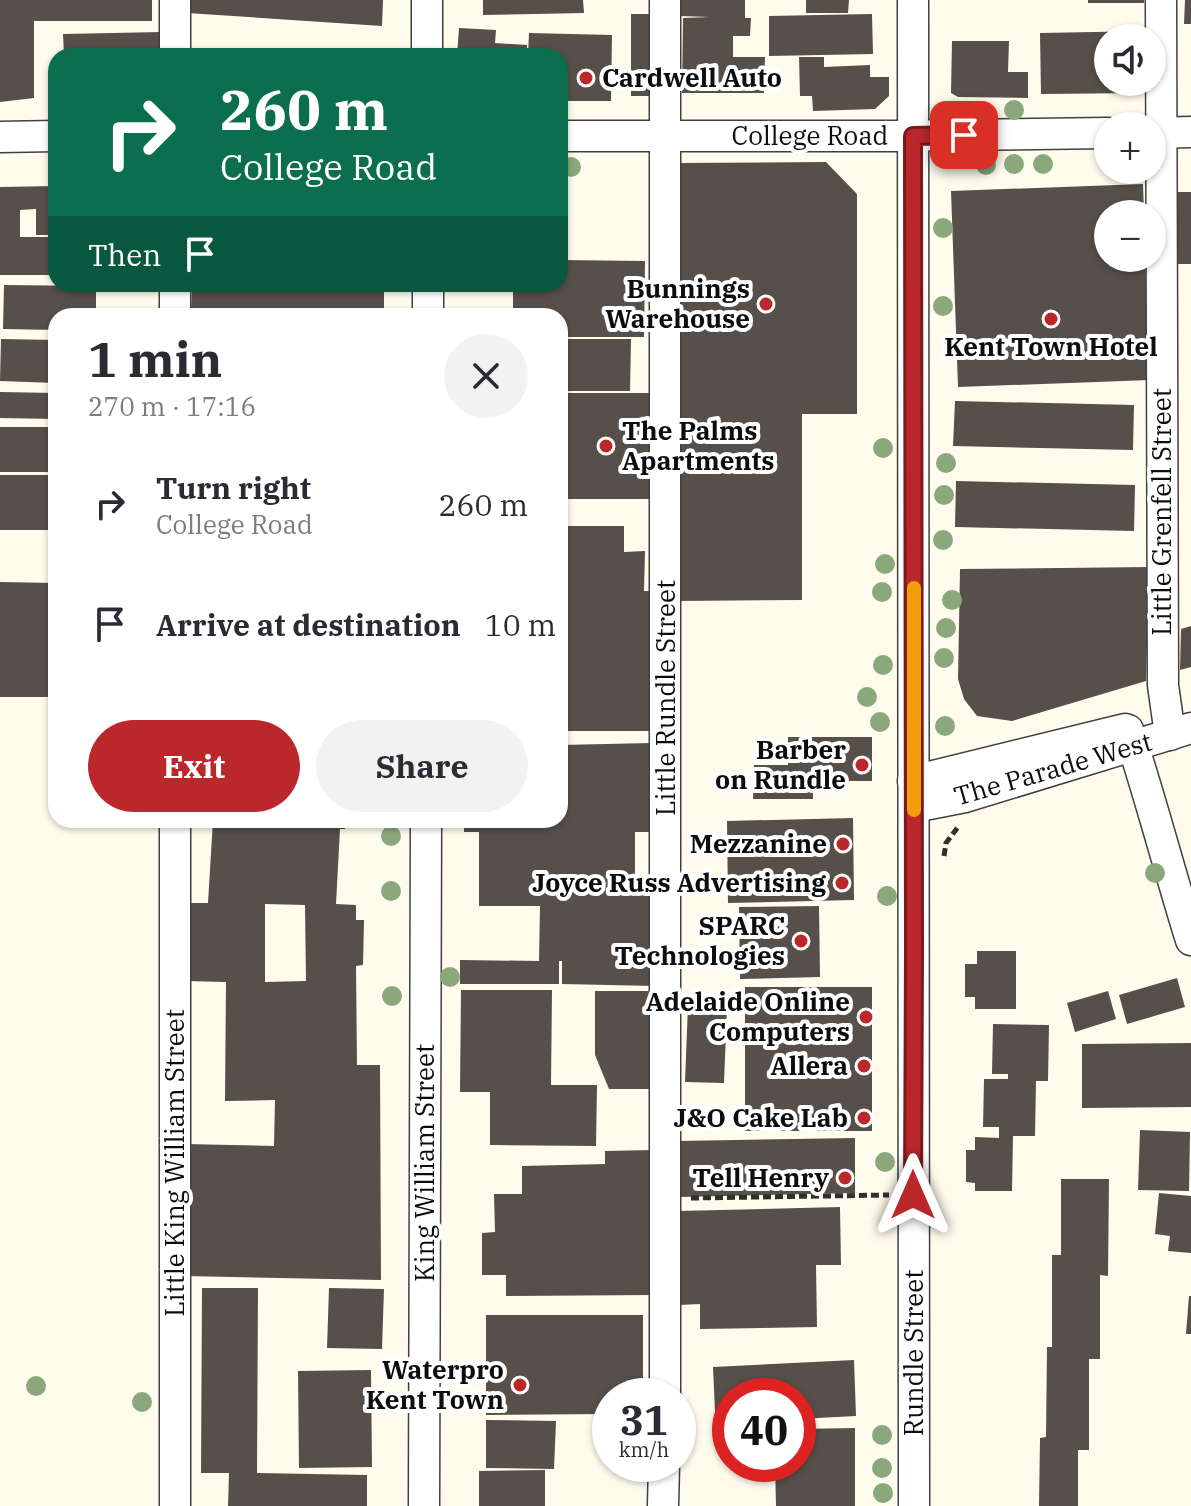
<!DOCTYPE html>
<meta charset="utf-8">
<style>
body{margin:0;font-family:"IBM Plex Serif",serif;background:#f2f2f3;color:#2b2b33;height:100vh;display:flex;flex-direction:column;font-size:30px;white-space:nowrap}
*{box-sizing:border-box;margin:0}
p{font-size:26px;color:#7c7c81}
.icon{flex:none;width:44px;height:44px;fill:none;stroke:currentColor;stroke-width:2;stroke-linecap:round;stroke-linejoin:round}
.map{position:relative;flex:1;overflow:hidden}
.details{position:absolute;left:48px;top:308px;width:520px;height:520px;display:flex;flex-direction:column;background:#fff;border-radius:24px;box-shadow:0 2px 6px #0004}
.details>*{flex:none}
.top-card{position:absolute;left:48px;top:48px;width:520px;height:244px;border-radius:24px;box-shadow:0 2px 6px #0004;background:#0b6e4f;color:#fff;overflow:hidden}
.tools{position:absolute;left:1094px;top:24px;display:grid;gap:16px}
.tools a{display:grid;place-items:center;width:72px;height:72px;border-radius:50%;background:#fff;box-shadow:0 2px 6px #0004;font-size:40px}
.speed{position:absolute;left:592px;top:1378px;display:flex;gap:16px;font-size:40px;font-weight:700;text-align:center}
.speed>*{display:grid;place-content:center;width:104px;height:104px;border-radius:50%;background:#fff;box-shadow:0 2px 6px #0004;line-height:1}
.speed small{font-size:20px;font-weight:400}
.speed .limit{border:12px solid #d22;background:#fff;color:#111}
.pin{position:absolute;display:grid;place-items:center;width:68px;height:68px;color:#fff;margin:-34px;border-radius:16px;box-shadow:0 4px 12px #0006}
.me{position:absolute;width:88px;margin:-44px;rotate:0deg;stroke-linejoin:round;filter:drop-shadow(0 0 6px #0008)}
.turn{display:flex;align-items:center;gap:28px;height:168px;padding:0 40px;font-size:36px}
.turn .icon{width:104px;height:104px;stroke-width:2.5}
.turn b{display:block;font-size:56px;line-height:68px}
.then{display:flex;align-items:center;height:76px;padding:0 40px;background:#0003;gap:16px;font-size:30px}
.round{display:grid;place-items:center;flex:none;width:84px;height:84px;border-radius:42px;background:#f2f2f3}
.head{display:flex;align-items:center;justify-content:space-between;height:136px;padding:0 40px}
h1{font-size:48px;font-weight:800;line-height:60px}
.action{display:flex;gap:16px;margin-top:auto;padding:16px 40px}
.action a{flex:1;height:92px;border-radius:48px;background:#bb282c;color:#fff;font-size:32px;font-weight:800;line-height:92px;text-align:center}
.action a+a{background:#f2f2f3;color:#2b2b33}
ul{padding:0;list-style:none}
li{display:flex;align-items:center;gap:24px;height:120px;padding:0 40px}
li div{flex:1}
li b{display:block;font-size:30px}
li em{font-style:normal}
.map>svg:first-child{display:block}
.building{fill:#564f4a;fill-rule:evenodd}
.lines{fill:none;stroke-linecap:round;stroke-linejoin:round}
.minor-casing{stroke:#404040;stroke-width:33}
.path{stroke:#2f2f2f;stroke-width:5;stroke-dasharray:8 4;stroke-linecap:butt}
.minor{stroke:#fff;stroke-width:30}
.tree{fill:#8ba87c}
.route-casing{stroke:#7a1a1d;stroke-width:20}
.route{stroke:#bb282c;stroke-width:14}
.slow{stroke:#f59e0b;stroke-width:14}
.poi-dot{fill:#bb282c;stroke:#fff;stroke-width:3}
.labels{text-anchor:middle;stroke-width:8;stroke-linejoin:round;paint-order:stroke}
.poi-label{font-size:26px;font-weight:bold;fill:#0d0d0d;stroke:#fff;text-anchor:end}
.street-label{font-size:26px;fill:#0d0d0d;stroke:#fff}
</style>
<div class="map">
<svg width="1191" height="1506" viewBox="0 0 1191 1506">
<rect width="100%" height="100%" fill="#fffcee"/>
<g class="building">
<polygon points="0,0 152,0 152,21 34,21 34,98 0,102"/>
<polygon points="188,0 383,0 382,26 187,13"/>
<polygon points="483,0 583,0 584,13 483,15"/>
<polygon points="679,0 745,0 745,18 751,18 750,36 733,36 733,57 765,57 764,93 682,93 683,18 710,17 679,16"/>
<polygon points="806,0 849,0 848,13 806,13"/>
<rect x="1088" y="0" width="56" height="3"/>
<polygon points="1185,0 1191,0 1191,24 1184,24"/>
<rect x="631" y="14" width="22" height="82"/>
<polygon points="872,14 873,54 769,56 769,16"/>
<polygon points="459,28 496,30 495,43 527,45 527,56 457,56"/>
<polygon points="1148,31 1148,38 1108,38 1108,82 1148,82 1148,93 1041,94 1040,33"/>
<polygon points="162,32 162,56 64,56 63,34"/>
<polygon points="529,33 612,35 611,101 560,101 560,56 528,56"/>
<polygon points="952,41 1009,41 1008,72 1028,72 1028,98 958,97 951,93"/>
<polygon points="799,57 824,57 824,67 870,65 870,77 889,77 889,96 875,109 813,111 812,96 800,96"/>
<polygon points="826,162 857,194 857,414 802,414 802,600 675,601 675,163"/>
<polygon points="1143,184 1144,214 1108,214 1108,258 1145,258 1150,380 958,387 951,191"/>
<polygon points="56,186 56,235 36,235 36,209 20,210 20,237 56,237 56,275 0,275 0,187"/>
<polygon points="1176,192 1191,192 1191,264 1175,264"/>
<polygon points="560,260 645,261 644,337 560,337 560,316 513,316 513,284 560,284"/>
<polygon points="192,284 384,284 384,316 191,316"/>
<polygon points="4,285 96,286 96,316 56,316 56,330 3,329"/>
<polygon points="1,339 56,340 56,383 0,381"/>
<polygon points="560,339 631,339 630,391 560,391"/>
<polygon points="0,392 56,393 56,419 0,418"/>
<polygon points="560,393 653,393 652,499 560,499"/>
<polygon points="955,401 1134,405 1133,450 953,446"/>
<rect x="0" y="427" width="56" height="45"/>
<rect x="0" y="475" width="56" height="55"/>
<polygon points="956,481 1135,485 1134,531 955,527"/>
<polygon points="560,526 624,526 624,552 645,551 644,591 654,591 653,731 560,731"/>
<polygon points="1149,567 1146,681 1012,721 977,716 964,699 958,679 960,569"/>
<polygon points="0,582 56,583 56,697 0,697"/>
<polygon points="1191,626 1191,667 1180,670 1181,629"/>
<polygon points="788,737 872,737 872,781 813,781 813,799 753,799 754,765 788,765"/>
<polygon points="651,743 653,832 635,832 635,880 658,880 655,986 562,984 562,961 559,961 559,984 460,984 460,960 539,961 540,906 479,906 479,832 464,832 464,820 560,820 560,745"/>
<polygon points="853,818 854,900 728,903 727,821"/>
<path d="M213,820H344L345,829H340L336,904L356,905V920H364L363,965L356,966L357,1065H380L381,1280L183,1276L184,1144L274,1146L275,1100L225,1101L226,982L184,981L183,903H208ZM265,904L305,905L306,981L265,982Z"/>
<polygon points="819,906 820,977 740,979 739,907"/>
<polygon points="977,951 1016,951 1016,1009 975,1009 975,997 965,997 965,964 977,964"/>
<polygon points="1177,978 1185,1007 1127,1024 1119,995"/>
<rect x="745" y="987" width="127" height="144"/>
<polygon points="461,990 552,990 551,1085 597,1085 596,1146 490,1145 490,1092 460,1092"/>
<polygon points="595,991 655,991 655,1089 609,1089 595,1055"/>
<polygon points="1108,991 1116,1019 1075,1032 1067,1003"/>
<polygon points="688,1005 727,1007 724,1083 685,1082"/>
<polygon points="993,1024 1049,1025 1048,1081 1036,1081 1035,1136 1013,1136 1012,1191 975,1191 975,1183 966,1182 966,1150 975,1150 975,1137 999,1138 999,1127 983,1127 984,1079 1008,1079 1008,1074 992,1074"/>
<polygon points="1191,1043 1191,1107 1082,1108 1082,1044"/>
<polygon points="1140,1130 1190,1132 1189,1191 1138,1190"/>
<polygon points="855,1138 855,1193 679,1197 678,1141"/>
<polygon points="652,1150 654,1295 506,1296 506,1275 482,1275 482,1233 495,1232 494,1194 522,1194 522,1166 605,1164 605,1151"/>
<polygon points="1061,1179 1109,1179 1108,1276 1100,1275 1100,1359 1089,1359 1089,1450 1078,1450 1078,1506 1039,1506 1040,1438 1046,1437 1047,1347 1052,1347 1052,1255 1061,1255"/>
<polygon points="1159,1193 1191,1196 1191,1253 1168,1251 1170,1236 1155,1234"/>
<polygon points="840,1207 841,1265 816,1265 817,1327 700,1329 700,1304 679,1305 678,1211"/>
<polygon points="202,1288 258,1288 257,1473 367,1475 367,1506 228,1506 229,1473 201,1473"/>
<polygon points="329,1288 384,1289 382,1349 327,1348"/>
<polygon points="1189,1296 1191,1296 1191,1334 1186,1334"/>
<polygon points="486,1315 643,1315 643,1396 610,1396 610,1414 486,1415"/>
<polygon points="854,1360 856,1416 798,1419 798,1396 730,1396 730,1434 716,1434 713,1367"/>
<polygon points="371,1370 372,1467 299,1468 298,1371"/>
<polygon points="486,1420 556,1421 554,1469 486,1468"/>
<polygon points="855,1428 855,1506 776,1506 775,1464 798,1464 798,1429"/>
<polygon points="545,1470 545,1506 479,1506 479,1471"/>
</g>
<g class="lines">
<g class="minor-casing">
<g id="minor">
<polyline points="175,0 175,56"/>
<polyline points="427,0 427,56"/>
<polyline points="913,0 914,1506"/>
<polyline points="1161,0 1163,685 1170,735"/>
<polyline points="1152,133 1191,132"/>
<polyline points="560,136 892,136 1108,133"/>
<polyline points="0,137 56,136"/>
<polyline points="175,284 175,316"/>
<polyline points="428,316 428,284"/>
<path d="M1128,730C1151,799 1169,870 1191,940"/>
<polyline points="913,781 1125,729"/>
<polyline points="914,807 965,797 1191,728"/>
<polyline points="175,820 175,1506"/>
<polyline points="665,1396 665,0"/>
<polyline points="424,1506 426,820"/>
<polyline points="663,1506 664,1464"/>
</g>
</g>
<g class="path">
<polyline points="944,856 946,843 958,827"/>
<polyline points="691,1198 889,1195"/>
</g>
<use href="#minor" class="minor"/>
</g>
<g class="tree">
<circle cx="1014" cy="110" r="10"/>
<circle cx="1014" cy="164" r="10"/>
<circle cx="1043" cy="164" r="10"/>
<circle cx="986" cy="165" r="10"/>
<circle cx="571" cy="167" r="10"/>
<circle cx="943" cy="228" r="10"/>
<circle cx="943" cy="306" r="10"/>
<circle cx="883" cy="448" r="10"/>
<circle cx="946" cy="463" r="10"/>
<circle cx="944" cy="495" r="10"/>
<circle cx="943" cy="540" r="10"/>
<circle cx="885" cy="564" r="10"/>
<circle cx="882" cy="592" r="10"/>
<circle cx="952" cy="600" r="10"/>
<circle cx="946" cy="628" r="10"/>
<circle cx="944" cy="658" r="10"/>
<circle cx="883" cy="665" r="10"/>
<circle cx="867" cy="697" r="10"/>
<circle cx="880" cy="722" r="10"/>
<circle cx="945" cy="726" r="10"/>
<circle cx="391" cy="836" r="10"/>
<circle cx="1155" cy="873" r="10"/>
<circle cx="391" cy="891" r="10"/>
<circle cx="887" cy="896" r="10"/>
<circle cx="450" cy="977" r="10"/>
<circle cx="392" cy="996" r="10"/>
<circle cx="885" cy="1162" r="10"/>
<circle cx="36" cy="1386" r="10"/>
<circle cx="142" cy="1402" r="10"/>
<circle cx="882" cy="1435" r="10"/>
<circle cx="882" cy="1468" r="10"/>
<circle cx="883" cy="1493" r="10"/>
</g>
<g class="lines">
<g class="route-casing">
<polyline id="route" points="913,1195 914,952 913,136 964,135"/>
</g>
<use href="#route" class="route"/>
<polyline class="slow" points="914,810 914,588"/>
</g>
<g class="poi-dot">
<circle cx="586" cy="78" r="8"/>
<circle cx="766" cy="304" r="8"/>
<circle cx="1051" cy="319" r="8"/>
<circle cx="606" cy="446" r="8"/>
<circle cx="862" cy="765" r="8"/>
<circle cx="843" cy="844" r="8"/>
<circle cx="842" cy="883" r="8"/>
<circle cx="801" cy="941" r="8"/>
<circle cx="866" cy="1017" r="8"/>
<circle cx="864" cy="1066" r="8"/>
<circle cx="864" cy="1118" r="8"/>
<circle cx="845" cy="1178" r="8"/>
<circle cx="520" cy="1385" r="8"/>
</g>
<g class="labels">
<g class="poi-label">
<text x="602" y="87" text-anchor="start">Cardwell Auto</text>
<text x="750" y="298">Bunnings<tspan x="750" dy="30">Warehouse</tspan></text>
<text x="1051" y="356" text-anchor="middle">Kent Town Hotel</text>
<text x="622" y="440" text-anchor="start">The Palms<tspan x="622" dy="30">Apartments</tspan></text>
<text x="846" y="759">Barber<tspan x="846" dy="30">on Rundle</tspan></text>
<text x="827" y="853">Mezzanine</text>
<text x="826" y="892">Joyce Russ Advertising</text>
<text x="785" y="935">SPARC<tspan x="785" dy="30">Technologies</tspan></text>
<text x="850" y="1011">Adelaide Online<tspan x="850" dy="30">Computers</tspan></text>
<text x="848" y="1075">Allera</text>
<text x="848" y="1127">J&amp;O Cake Lab</text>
<text x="829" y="1187">Tell Henry</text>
<text x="504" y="1379">Waterpro<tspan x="504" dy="30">Kent Town</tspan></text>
</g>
<g class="street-label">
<text x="810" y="145">College Road</text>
<text transform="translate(1162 512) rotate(-90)" y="9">Little Grenfell Street</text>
<text transform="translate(666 698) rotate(-90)" y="9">Little Rundle Street</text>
<text transform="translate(1053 769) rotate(-16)" y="9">The Parade West</text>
<text transform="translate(175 1163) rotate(-90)" y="9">Little King William Street</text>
<text transform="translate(425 1163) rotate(-90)" y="9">King William Street</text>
<text transform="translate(914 1353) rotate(-90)" y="9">Rundle Street</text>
</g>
</g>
</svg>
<div class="tools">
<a><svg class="icon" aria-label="sound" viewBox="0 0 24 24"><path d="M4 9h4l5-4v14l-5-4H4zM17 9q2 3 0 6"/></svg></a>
<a>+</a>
<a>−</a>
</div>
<div class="speed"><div>31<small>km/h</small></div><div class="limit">40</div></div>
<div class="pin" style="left:964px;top:135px;background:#d93025"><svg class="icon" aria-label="arrive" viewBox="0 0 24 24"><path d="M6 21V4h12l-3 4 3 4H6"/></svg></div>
<svg class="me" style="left:913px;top:1195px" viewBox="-20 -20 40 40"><path d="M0-17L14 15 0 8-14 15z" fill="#bb282c" stroke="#fff" stroke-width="4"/></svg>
<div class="top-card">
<div class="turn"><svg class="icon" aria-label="right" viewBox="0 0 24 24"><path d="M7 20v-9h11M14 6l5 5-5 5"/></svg><div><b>260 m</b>College Road</div></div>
<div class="then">Then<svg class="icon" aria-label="arrive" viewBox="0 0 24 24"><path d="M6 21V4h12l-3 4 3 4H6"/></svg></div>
</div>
<section class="details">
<div class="head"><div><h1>1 min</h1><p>270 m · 17:16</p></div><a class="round"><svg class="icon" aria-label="close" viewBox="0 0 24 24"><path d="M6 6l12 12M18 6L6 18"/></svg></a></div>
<ul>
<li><svg class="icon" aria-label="right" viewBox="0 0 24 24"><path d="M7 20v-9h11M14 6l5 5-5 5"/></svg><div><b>Turn right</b><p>College Road</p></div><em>260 m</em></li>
<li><svg class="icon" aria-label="arrive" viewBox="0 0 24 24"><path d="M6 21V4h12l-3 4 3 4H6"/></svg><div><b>Arrive at destination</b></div><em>10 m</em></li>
</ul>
<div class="action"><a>Exit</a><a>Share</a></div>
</section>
</div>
